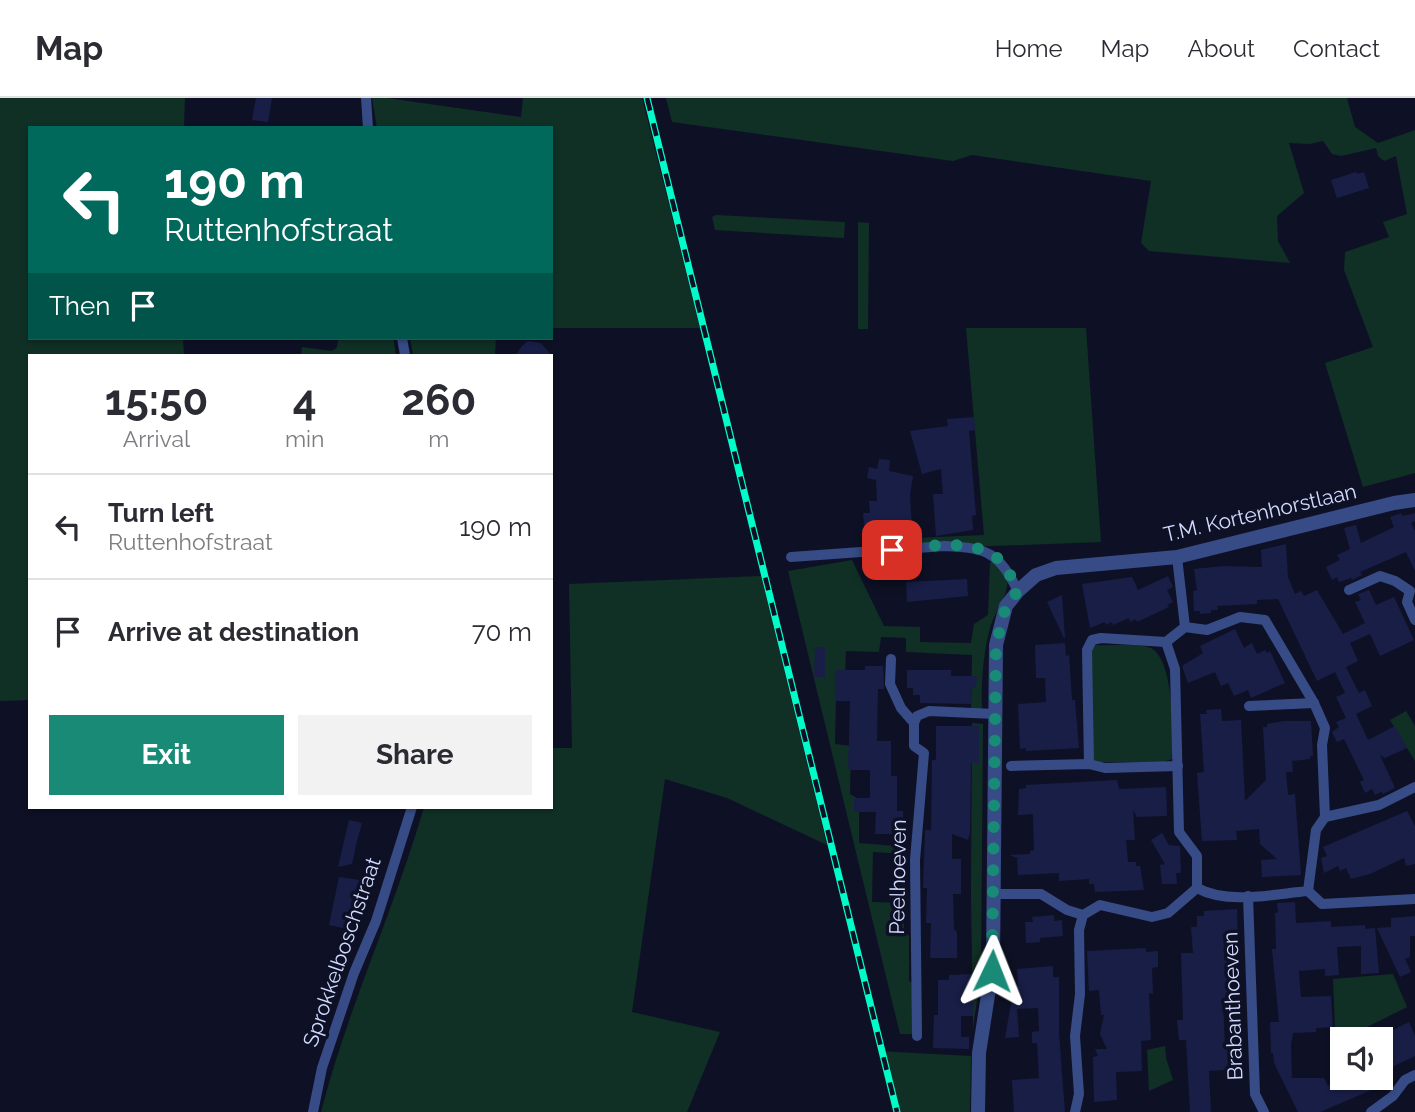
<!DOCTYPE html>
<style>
body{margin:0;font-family:Raleway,sans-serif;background:#f2f2f3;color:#2b2b33;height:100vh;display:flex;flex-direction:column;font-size:26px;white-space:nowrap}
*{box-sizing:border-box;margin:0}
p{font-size:23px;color:#7c7c81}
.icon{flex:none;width:38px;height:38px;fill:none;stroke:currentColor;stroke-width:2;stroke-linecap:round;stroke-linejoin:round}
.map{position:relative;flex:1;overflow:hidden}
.panel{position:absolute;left:28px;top:256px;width:525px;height:455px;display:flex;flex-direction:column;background:#fff;border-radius:0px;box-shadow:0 2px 5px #0004}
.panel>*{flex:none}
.hud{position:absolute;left:28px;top:28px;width:525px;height:214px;border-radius:0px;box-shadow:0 2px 5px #0004;background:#00695c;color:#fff;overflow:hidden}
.fabs{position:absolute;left:1330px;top:929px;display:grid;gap:14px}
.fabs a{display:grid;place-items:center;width:63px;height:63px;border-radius:0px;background:#fff;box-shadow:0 2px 5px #0004;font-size:35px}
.pin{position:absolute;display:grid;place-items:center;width:60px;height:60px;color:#fff;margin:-30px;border-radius:14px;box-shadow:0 4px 10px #0006}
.me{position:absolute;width:77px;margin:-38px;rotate:2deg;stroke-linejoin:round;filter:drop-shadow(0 0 5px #0008)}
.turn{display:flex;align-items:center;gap:24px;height:147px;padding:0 21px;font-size:32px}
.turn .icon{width:91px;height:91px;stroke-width:2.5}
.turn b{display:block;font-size:49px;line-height:60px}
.then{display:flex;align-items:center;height:66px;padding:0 21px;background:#0003;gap:14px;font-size:26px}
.eta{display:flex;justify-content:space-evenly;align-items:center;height:119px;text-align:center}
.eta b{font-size:42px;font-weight:700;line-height:49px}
.cta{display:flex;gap:14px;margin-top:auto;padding:14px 21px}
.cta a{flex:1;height:80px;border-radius:0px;background:#188a76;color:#fff;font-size:28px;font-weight:700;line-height:80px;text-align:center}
.cta a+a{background:#f2f2f3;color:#2b2b33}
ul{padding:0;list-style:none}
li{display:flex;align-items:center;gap:21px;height:105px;padding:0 21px;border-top:2px solid #e1e1e2}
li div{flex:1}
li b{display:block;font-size:26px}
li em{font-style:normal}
header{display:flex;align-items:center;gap:42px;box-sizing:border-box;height:98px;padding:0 35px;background:#fff;border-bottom:2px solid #e1e1e2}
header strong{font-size:33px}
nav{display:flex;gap:38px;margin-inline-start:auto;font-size:24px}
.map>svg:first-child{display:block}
.green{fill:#103025}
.building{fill:#191e47}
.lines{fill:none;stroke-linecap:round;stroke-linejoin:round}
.minor{stroke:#374c86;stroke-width:10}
.tertiary{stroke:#374c86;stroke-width:14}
.rail-casing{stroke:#00fdc9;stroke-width:7}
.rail{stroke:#0e1125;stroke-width:4.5;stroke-dasharray:13;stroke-linecap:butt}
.route{stroke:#188a76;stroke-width:12;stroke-dasharray:0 21.6}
.labels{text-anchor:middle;stroke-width:7;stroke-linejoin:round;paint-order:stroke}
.street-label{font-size:21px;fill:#d2dbff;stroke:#0e1125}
</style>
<header>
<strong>Map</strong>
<nav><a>Home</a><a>Map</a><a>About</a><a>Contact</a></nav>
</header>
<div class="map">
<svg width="1415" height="1014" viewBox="0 0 1415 1014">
<rect width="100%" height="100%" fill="#0e1125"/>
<g class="green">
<polygon points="0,0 185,0 184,30 30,30 30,240 183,240 184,257 30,257 30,602 0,603"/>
<polygon points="372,0 387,0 521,19 523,0 642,0 700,230 551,230 551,30 377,30"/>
<polygon points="666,0 1347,0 1355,29 1378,45 1415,32 1415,375 1363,389 1325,265 1373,249 1344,172 1345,154 1389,139 1383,124 1407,116 1396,58 1384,63 1378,58 1376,50 1341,58 1332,56 1323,43 1310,46 1289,45 1304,95 1277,118 1278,143 1290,165 1149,153 1141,145 1151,83 972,57 953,63 672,24"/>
<polygon points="716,117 845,124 844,140 715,132 712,119"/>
<polygon points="858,124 869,125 868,231 858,231"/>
<polygon points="966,230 1086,230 1101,444 915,451 915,440 984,437"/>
<path d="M339,240H393L396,257H301L302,249L331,253C340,250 336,247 339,240Z"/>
<polygon points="410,240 496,240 495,257 413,257"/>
<path d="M852,462L884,528L920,529V544L971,545L974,526L988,517L990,465L992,463L1008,478C1007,503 997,508 990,530C983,556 981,585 982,613H971L972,557L906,554V540L881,539L879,554L846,553L844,597H836L835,646L851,648L850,696L859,701V745L907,749V756L873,754L872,804L904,805V833L909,838V883L914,886L915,936H900L788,473Z"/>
<path d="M761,478L827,747L727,700L665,681L632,914L720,934L687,1014H321C348,909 394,813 424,709H551V650H572L569,486Z"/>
<path d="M1094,547C1111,548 1132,545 1148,549C1175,556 1173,638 1172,661L1163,664H1090L1088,560Z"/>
<polygon points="1406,613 1415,628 1415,663 1390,622"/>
<polygon points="972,625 983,626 981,873 973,931 971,798"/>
<polygon points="1393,876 1407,909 1341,942 1335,930 1333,881"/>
<polygon points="1165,948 1166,960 1173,982 1149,993 1147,952"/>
<polygon points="878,953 971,958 970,1014 893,1014"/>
</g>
<g class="building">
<polygon points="256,0 272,0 268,24 252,22"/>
<polygon points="1356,74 1357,76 1364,74 1369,90 1337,100 1331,82"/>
<polygon points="528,243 541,245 551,257 516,257 522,248"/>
<polygon points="974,319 975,332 969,333 976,417 972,418 973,432 936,438 933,396 943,396 941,371 922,376 910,333 948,328 947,321"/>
<polygon points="879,361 890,362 889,373 913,378 910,397 912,432 865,436 863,415 870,415 869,403 877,403 876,382 867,380 869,369 877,371"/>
<polygon points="1401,415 1402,418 1415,415 1415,423 1411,425 1415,433 1415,473 1406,454 1360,474 1362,477 1352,482 1351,480 1339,484 1337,479 1332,482 1326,469 1340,462 1337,457 1350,451 1344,430 1356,427 1361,445 1394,429 1390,419"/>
<polygon points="1286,446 1288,479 1295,496 1301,493 1304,498 1317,492 1343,536 1365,525 1355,504 1361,502 1358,496 1369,492 1376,507 1394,499 1414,542 1380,558 1370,536 1350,545 1358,563 1346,569 1359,595 1365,592 1372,608 1356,616 1368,642 1395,628 1407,650 1385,660 1380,657 1395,690 1383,696 1381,694 1375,697 1372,691 1365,695 1360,684 1364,682 1344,641 1337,644 1332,634 1339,629 1336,624 1346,620 1336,599 1345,595 1335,574 1317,583 1278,501 1257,502 1257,506 1217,508 1218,512 1211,512 1211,515 1200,516 1200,513 1194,513 1193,493 1197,492 1194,471 1223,468 1262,469 1261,452"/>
<polygon points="1168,478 1173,489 1167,492 1173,504 1167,507 1169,509 1137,524 1136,521 1130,524 1129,520 1113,527 1112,524 1106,527 1105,524 1090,530 1082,486 1132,479 1138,492"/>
<polygon points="967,481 968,498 907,504 906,484"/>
<polygon points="1062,497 1065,540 1064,540 1047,504"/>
<polygon points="1235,531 1244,550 1252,545 1257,556 1265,552 1267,555 1270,553 1285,585 1251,600 1248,592 1234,598 1228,585 1221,588 1215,574 1188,585 1182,568 1203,555 1200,548"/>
<polygon points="1065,545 1066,558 1069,557 1072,602 1075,602 1079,650 1026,653 1026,650 1020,651 1018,606 1046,604 1045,580 1036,580 1035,547"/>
<polygon points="815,549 825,549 825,579 814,579"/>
<polygon points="865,568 883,568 884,591 878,591 877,643 891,643 891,678 897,678 897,713 903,713 903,736 875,736 876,714 854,714 854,700 870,700 870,672 848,672 850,603 835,603 835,572 865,572"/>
<polygon points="907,572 951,572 951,578 977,578 976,590 971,590 971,606 920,605 920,597 913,597 913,590 907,590"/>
<polygon points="1221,611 1222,623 1241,622 1245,703 1266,682 1263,629 1267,629 1267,626 1284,623 1311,623 1313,658 1310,658 1310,661 1292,663 1293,674 1286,674 1288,697 1295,696 1301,777 1262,779 1261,762 1277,761 1260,746 1259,731 1236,733 1237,742 1202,743 1197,675 1204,674 1200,616 1207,616 1206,612"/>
<polygon points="936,628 979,628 979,665 971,665 970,735 968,742 952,736 952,761 961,761 961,796 953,796 954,831 957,834 957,860 930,860 931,825 926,825 927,790 923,790 925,732 931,732 932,662 936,662"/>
<polygon points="1117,682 1119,691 1166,689 1167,718 1137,719 1133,712 1135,742 1126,742 1128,764 1136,764 1136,768 1140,768 1144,792 1095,794 1094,786 1089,786 1089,781 1059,783 1059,775 1018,777 1017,761 1020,761 1009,757 1030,756 1030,753 1034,752 1033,716 1018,717 1019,691 1026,690 1026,687"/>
<polygon points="1407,713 1415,728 1415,766 1406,768 1404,760 1370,776 1351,781 1346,770 1340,773 1338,768 1324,775 1321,760 1327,758 1323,749"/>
<polygon points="349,722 362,725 357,743 352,766 338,769"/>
<polygon points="1162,735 1169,747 1180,748 1181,775 1176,775 1177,786 1162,786 1160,767 1165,766 1151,742"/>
<polygon points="339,779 360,782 352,832 329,827"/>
<polygon points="1295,804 1296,825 1331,823 1331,829 1365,827 1365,831 1375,830 1379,875 1361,876 1361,848 1337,849 1339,877 1325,878 1325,871 1299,873 1301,899 1331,898 1333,929 1316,930 1316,934 1293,935 1291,947 1292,979 1290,980 1324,980 1328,988 1345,980 1377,980 1381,988 1320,1014 1298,1014 1274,965 1273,955 1271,955 1270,924 1279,924 1272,851 1276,851 1275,815 1278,815 1277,805"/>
<polygon points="1237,811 1238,852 1230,853 1227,869 1227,881 1230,881 1228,898 1225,898 1226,905 1223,905 1225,948 1234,948 1236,971 1209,973 1211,1014 1190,1014 1186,942 1179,942 1177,922 1183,922 1181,855 1193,855 1191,829 1197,829 1197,818 1204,818 1204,813"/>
<polygon points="1054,817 1054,823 1062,822 1063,838 1040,840 1040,844 1026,845 1025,824 1033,824 1032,819"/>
<polygon points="1415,818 1415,838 1410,838 1410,859 1405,861 1411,874 1400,879 1377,830 1391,829 1391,820"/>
<polygon points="1146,850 1146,854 1158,853 1158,869 1152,870 1153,896 1149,895 1151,942 1141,943 1142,973 1116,974 1117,1002 1094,1004 1093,959 1098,958 1095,951 1107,951 1100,936 1104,917 1101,917 1099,892 1089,893 1087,853"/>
<polygon points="1053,868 1053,879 1059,879 1059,936 1065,1014 1014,1014 1012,982 1039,980 1037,945 1032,945 1032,934 1039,933 1038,910 1017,911 1019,939 1005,940 1012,900 1015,900 1015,888 1018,888 1017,871"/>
<polygon points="973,876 973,918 961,918 961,939 969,939 969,951 933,950 934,917 938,917 938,882 949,882 949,877"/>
<polygon points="1409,924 1415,938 1415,958 1381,974 1381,942 1377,940"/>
</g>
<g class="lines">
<g class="minor">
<polyline points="366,0 368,30"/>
<polyline points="402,240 405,257"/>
<path d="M791,459L945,448C988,450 998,454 1018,493"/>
<polyline points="1349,492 1380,478 1395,483 1410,493 1407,504 1415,522"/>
<path d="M1185,529L1207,532L1240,519L1265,522L1314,605L1325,630L1322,647L1325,719L1316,732L1308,793C1274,796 1228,807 1197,790"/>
<polyline points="891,561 890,586 901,610 914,625 914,648 924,655 915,762 917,938"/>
<polyline points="1249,608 1314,605"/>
<polyline points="914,625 917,618 929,613 995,616"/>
<polyline points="1089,666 1087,552 1092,542 1101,540 1166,544"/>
<polyline points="1011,668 1089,666 1105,670 1178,668"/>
<polyline points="1325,719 1379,707 1415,689"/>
<polyline points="1308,793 1322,806 1415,801"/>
<polyline points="993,796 1041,796 1067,812 1083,817 1100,807 1152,819 1168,815 1197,790 1197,758 1179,734 1175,571 1166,544 1185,529 1177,459"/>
<polyline points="1248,798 1255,996 1264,1014"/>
<polyline points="313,1014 322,970 354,875 376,823 412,709"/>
<polyline points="1075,1014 1079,996 1075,938 1080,896 1079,832 1083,817"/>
<polyline points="1371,1014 1393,998 1405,982 1415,977"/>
</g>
<polyline class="tertiary" points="978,1014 979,955 993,865 996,547 1006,508 1018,493 1036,477 1056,470 1177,459 1394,405 1415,402"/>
<g class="rail-casing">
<polyline id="rail" points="647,0 897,1014"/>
</g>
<use href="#rail" class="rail"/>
</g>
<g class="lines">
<path class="route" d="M892,452C924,449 970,439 997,460C1007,467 1012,482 1018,493L1006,508L996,547L992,873"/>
</g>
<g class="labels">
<g class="street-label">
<text transform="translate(1260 415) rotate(-13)" y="7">T.M. Kortenhorstlaan</text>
<text transform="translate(898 779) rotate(-89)" y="7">Peelhoeven</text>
<text transform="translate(342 854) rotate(-71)" y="7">Sprokkelboschstraat</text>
<text transform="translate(1233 908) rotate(-92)" y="7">Brabanthoeven</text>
</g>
</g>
</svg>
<div class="fabs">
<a><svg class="icon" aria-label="sound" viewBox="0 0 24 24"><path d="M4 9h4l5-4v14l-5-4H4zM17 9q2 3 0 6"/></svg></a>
</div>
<div class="pin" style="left:892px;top:452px;background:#d93025"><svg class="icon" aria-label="arrive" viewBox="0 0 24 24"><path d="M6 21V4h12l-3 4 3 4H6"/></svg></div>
<svg class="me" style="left:992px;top:873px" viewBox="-20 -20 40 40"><path d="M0-17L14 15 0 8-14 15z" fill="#188a76" stroke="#fff" stroke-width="4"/></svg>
<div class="hud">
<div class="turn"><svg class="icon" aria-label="left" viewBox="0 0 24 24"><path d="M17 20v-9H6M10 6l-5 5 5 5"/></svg><div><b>190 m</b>Ruttenhofstraat</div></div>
<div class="then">Then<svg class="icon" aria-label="arrive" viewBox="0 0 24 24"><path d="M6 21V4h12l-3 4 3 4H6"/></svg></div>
</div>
<section class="panel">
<div class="eta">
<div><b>15:50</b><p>Arrival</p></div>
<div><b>4</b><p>min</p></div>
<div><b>260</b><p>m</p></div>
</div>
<ul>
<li><svg class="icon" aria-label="left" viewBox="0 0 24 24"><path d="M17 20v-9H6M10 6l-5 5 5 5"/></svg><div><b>Turn left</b><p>Ruttenhofstraat</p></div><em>190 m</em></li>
<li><svg class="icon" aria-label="arrive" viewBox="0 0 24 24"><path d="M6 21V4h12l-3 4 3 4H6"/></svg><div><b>Arrive at destination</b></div><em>70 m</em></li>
</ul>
<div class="cta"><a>Exit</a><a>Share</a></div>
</section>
</div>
